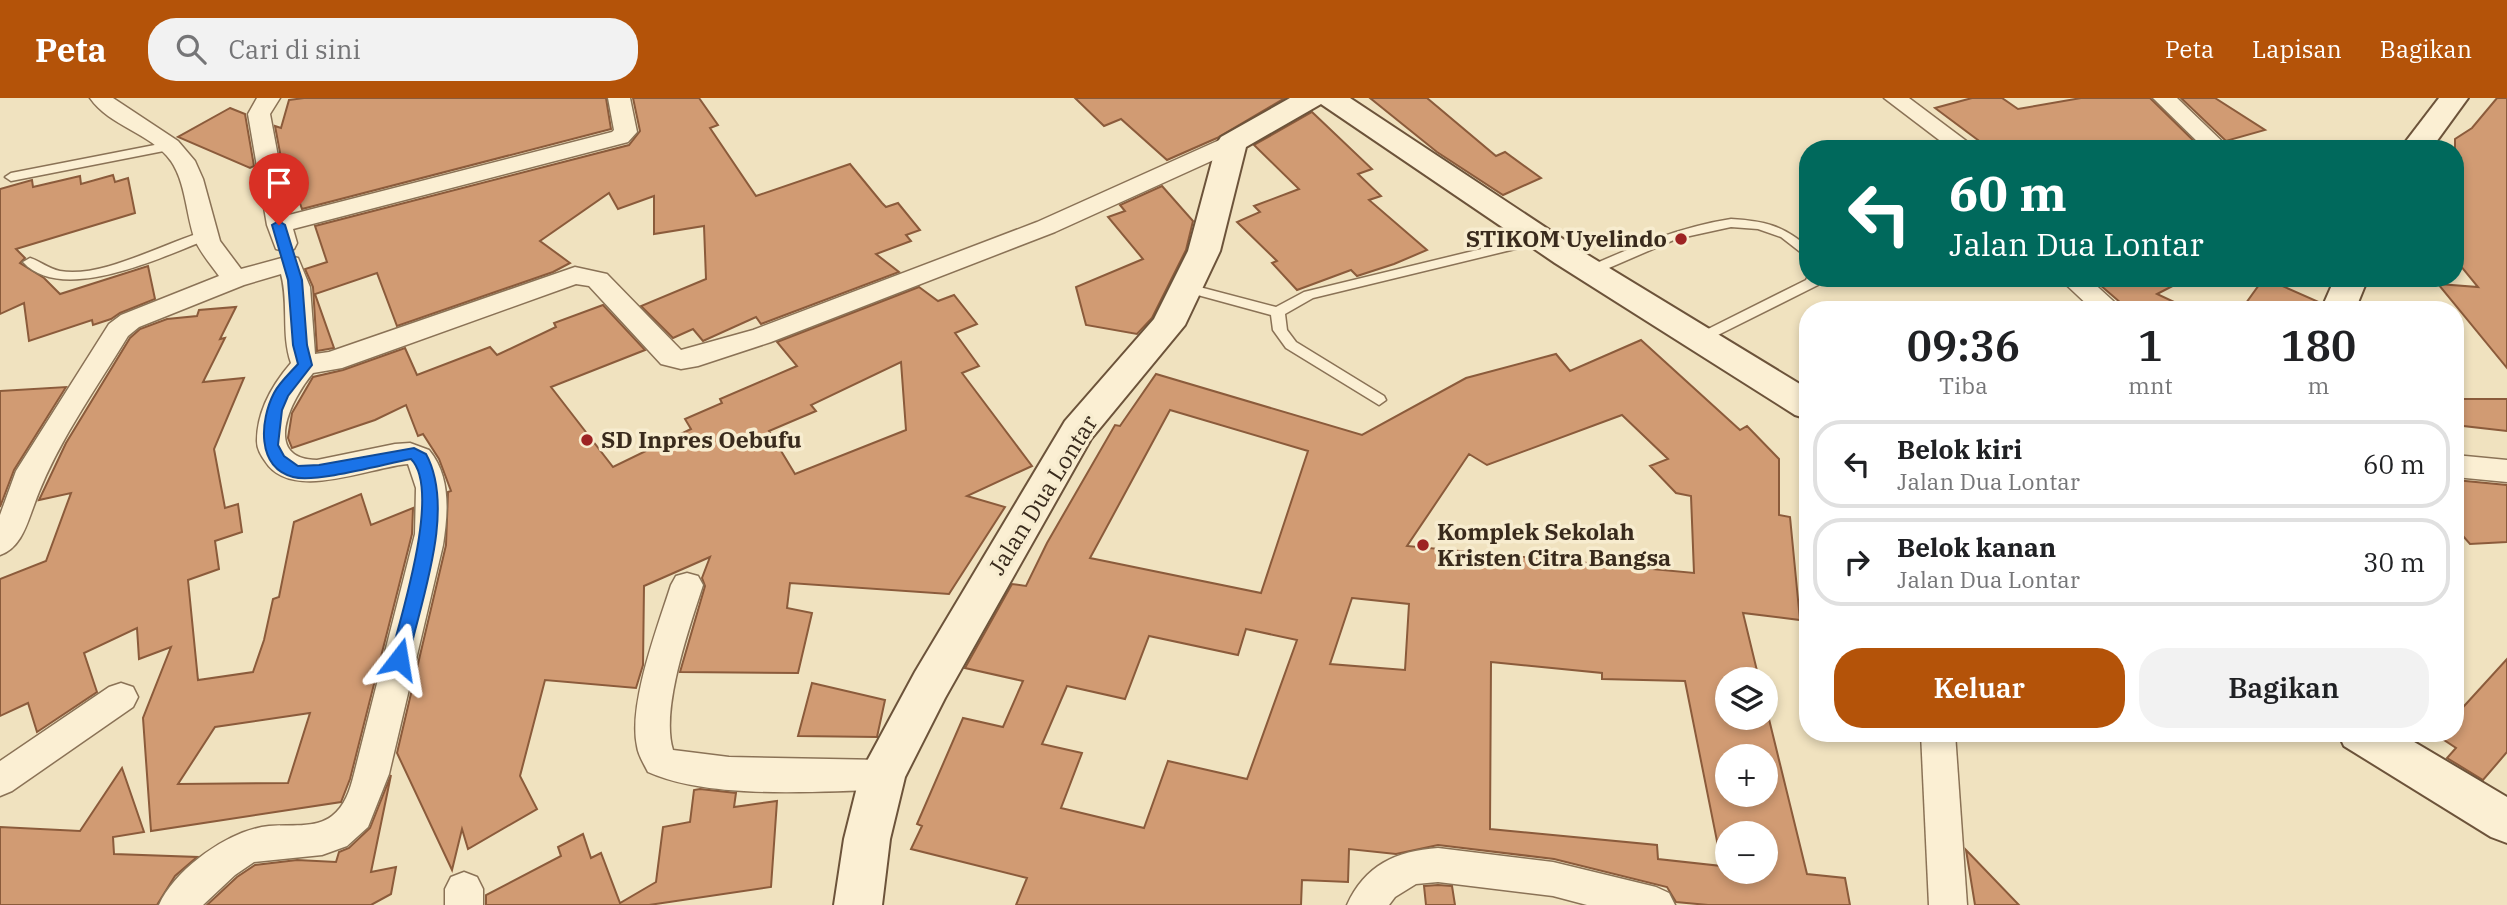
<!DOCTYPE html>
<html lang="id">
<meta charset="utf-8">
<style>
body{margin:0;font-family:"IBM Plex Serif",serif;background:#f2f2f2;color:#202124;height:100vh;display:flex;flex-direction:column;font-size:26px;white-space:nowrap}
*{box-sizing:border-box;margin:0}
p{font-size:23px;color:#757577}
.icon{flex:none;width:38px;height:38px;fill:none;stroke:currentColor;stroke-width:2;stroke-linecap:round;stroke-linejoin:round}
.map{position:relative;flex:1;overflow:hidden}
.drawer{position:absolute;left:1799px;top:203px;width:665px;height:441px;display:flex;flex-direction:column;background:#fff;border-radius:28px;box-shadow:0 4px 10px #0003}
.drawer>*{flex:none}
.top-card{position:absolute;left:1799px;top:42px;width:665px;height:147px;border-radius:28px;box-shadow:0 4px 10px #0003;background:#00695c;color:#fff;overflow:hidden}
.fabs{position:absolute;left:1715px;top:569px;display:grid;gap:14px}
.fabs a{display:grid;place-items:center;width:63px;height:63px;border-radius:50%;background:#fff;box-shadow:0 4px 10px #0003;font-size:35px}
.pin{position:absolute;display:grid;place-items:center;width:60px;height:60px;color:#fff;margin:-72px -30px;border-radius:50% 50% 50% 0;rotate:-45deg;box-shadow:0 0 7px #0007}
.pin .icon{rotate:45deg}
.me{position:absolute;width:77px;margin:-38px;rotate:14deg;stroke-linejoin:round;filter:drop-shadow(0 0 5px #0008)}
.turn{display:flex;align-items:center;gap:24px;height:147px;padding:0 35px;font-size:32px}
.turn .icon{width:91px;height:91px;stroke-width:2.5}
.turn b{display:block;font-size:49px;line-height:60px}
.eta{display:flex;justify-content:space-evenly;align-items:center;height:119px;text-align:center}
.eta b{font-size:42px;font-weight:600;line-height:49px}
.primary-button{display:flex;gap:14px;margin-top:auto;padding:14px 35px}
.primary-button a{flex:1;height:80px;border-radius:28px;background:#b45309;color:#fff;font-size:28px;font-weight:600;line-height:80px;text-align:center}
.primary-button a+a{background:#f2f2f2;color:#202124}
ul{padding:0;list-style:none}
li{display:flex;align-items:center;gap:21px;height:88px;margin:0 14px 10px;padding:0 21px;border:4px solid #e0e0e0;border-radius:28px}
li div{flex:1}
li b{display:block;font-size:26px}
li em{font-style:normal}
header{display:flex;align-items:center;gap:42px;box-sizing:border-box;height:98px;padding:0 35px;background:#b45309;color:#fff}
header strong{font-size:33px}
nav{display:flex;gap:38px;margin-inline-start:auto;font-size:24px}
.search{width:490px;height:63px;background:#f2f2f2;display:flex;align-items:center;gap:18px;box-sizing:border-box;padding:0 24px;border-radius:28px;color:#757577;font-size:26px}
.map>svg:first-child{display:block}
.building{fill:#d19b73;stroke:#8b5b3b;stroke-width:2;fill-rule:evenodd}
.lines{fill:none;stroke-linecap:round;stroke-linejoin:round}
.lane-casing{stroke:#8a7256;stroke-width:3}
.street-casing{stroke:#8a7256;stroke-width:3}
.secondary-casing{stroke:#6c533a;stroke-width:4}
.lane{fill:#fbefd3;fill-rule:evenodd}
.street{fill:#fbefd3;fill-rule:evenodd}
.secondary{fill:#fbefd3;fill-rule:evenodd}
.route{fill:#1a73e8;stroke:#114b97;stroke-width:2}
.poi-dot{fill:#9d2323;stroke:#f7eccf;stroke-width:2.5}
.labels{text-anchor:middle;stroke-width:7;stroke-linejoin:round;paint-order:stroke}
.poi-label{font-size:23px;font-weight:bold;fill:#392a1c;stroke:#f7eccf;text-anchor:start}
.street-label{font-size:23px;fill:#392a1c;stroke:#f7eccf}
</style>
<header>
<strong>Peta</strong>
<div class="search"><svg class="icon" aria-label="search" viewBox="0 0 24 24"><circle cx="10" cy="10" r="6"/><path d="M15 15l6 6"/></svg>Cari di sini</div>
<nav><a>Peta</a><a>Lapisan</a><a>Bagikan</a></nav>
</header>
<div class="map">
<svg width="2507" height="807" viewBox="0 0 2507 807">
<rect width="100%" height="100%" fill="#f0e2bf"/>
<g class="building">
<polygon points="304,0 606,0 611,31 302,111 284,59 281,60 275,28 281,30 289,2"/>
<polygon points="633,0 699,0 718,27 710,30 756,98 850,66 882,105 886,109 898,105 920,132 906,137 911,143 876,156 899,174 761,226 756,219 703,243 693,231 673,240 641,208 706,181 704,128 654,136 654,98 618,111 609,95 540,143 570,165 553,174 397,228 377,175 315,196 334,250 317,253 313,189 305,171 327,164 315,128 629,47 640,33"/>
<polygon points="1075,0 1285,0 1217,40 1167,62 1121,21 1104,28"/>
<polygon points="1370,0 1427,0 1496,58 1505,54 1541,80 1503,97 1437,54"/>
<polygon points="1972,0 2002,0 2018,11 2081,0 2150,0 2201,50 1990,51 1935,10"/>
<polygon points="2181,0 2215,0 2265,32 2226,43"/>
<polygon points="2497,0 2507,0 2507,270 2438,186 2478,189 2455,161 2455,41 2472,30"/>
<polygon points="230,10 245,16 254,68 250,70 178,39"/>
<polygon points="1312,14 1372,71 1358,76 1381,98 1369,102 1427,152 1394,166 1357,178 1351,172 1297,192 1272,165 1277,163 1237,124 1260,114 1254,108 1299,91 1254,47"/>
<polygon points="113,77 115,84 128,80 135,115 16,151 25,160 20,165 44,180 60,196 148,168 155,201 120,215 111,221 93,227 92,222 29,243 24,205 0,216 0,91 32,82 33,89 80,78 81,86"/>
<polygon points="1162,88 1193,123 1186,152 1152,220 1137,236 1086,227 1076,189 1143,161 1108,119 1125,113 1120,107"/>
<polygon points="2092,180 2188,180 2157,196 2191,212 2129,212"/>
<polygon points="2264,180 2321,205 2319,212 2241,212"/>
<path d="M919,189L938,203L954,197L977,226L955,235L979,268L962,275L1032,368L967,398L1005,409L949,496L790,485L787,510L812,515L798,575L680,574L705,488L702,480L710,459L644,488L643,567L636,590L545,582L520,678L537,711L468,751L462,731L452,772L397,655L446,447L448,394L451,393L439,361L423,336L418,338L406,307L375,322L292,350L288,340L292,315L313,279L343,272L405,250L417,277L490,249L497,257L556,229L554,225L603,207L645,252L551,289L613,369L691,331L685,321L722,305L720,301L797,268L777,244ZM901,264L906,332L795,376L769,333L816,313L811,307Z"/>
<path d="M236,209L220,241L225,240L203,284L244,280L214,351L225,410L238,406L242,434L215,443L219,471L188,482L198,582L253,574L264,542L273,501L279,499L294,424L361,396L371,427L413,410L412,436L350,681L341,704L151,733L143,620L171,549L139,561L137,530L84,555L97,594L37,634L28,605L0,618V481L46,463L71,395L39,402L66,345L130,240L140,231L167,221L197,218L199,212ZM310,615L288,685L178,686L215,629Z"/>
<path d="M1641,242L1740,332L1747,328L1779,361V417L1790,419L1800,522L1743,515L1759,581H1727V620H1766V609L1807,776L1845,780L1850,807H1708L1676,804L1667,789L1554,761L1438,747L1396,756L1349,751L1348,784L1302,782L1301,807H1016L1027,780L911,751L922,728L917,726L963,620L1003,629L1023,583L965,570L1012,486L1026,488L1047,445L1115,327L1120,328L1156,276L1362,337L1466,280L1556,256L1570,273ZM1170,312L1308,353L1261,495L1090,460ZM1622,317L1668,361L1650,368L1676,395L1691,398L1694,475L1407,448L1469,356L1487,367ZM1352,500L1409,506L1405,572L1330,566ZM1246,531L1297,542L1247,681L1168,663L1144,730L1061,710L1082,655L1042,646L1067,588L1125,601L1149,538L1238,557ZM1491,564L1602,575V581L1685,583L1722,768L1658,761L1657,747L1490,731ZM1727,658H1766V696H1727ZM1727,735H1766V774H1727Z"/>
<polygon points="66,289 14,372 0,409 0,293"/>
<polygon points="2455,301 2507,301 2507,333 2455,327"/>
<polygon points="2455,382 2507,387 2507,444 2470,446 2455,429"/>
<polygon points="2507,561 2507,654 2483,682 2447,660 2456,650 2438,638 2455,635 2455,618"/>
<polygon points="812,585 885,602 877,639 798,638"/>
<polygon points="122,670 144,734 113,739 114,756 197,759 175,778 157,807 0,807 0,729 80,733"/>
<polygon points="391,677 371,774 396,769 391,796 371,807 207,807 237,779 255,767 297,762 336,764 339,754 349,750 370,730"/>
<polygon points="700,691 736,695 734,709 777,703 771,789 649,807 486,807 486,797 561,758 558,749 583,736 591,760 601,755 620,805 656,784 663,729 690,724 694,692"/>
<polygon points="1966,752 2019,807 1975,807"/>
<polygon points="1438,787 1452,788 1455,807 1426,807 1424,788"/>
</g>
<g class="lines">
<g class="lane-casing">
<g id="lane">
<polygon points="170,44 174,45 174,51 11,83 5,79 11,75"/>
<path d="M1731,121C1764,123 1782,127 1808,149V160L1781,139L1758,131L1731,129L1676,141L1595,176H1585L1583,173L1585,170C1633,149 1679,129 1731,121Z"/>
<path d="M206,133L211,134V140C166,157 63,208 23,164L30,160C40,163 49,171 60,173C101,181 166,144 206,133Z"/>
<polygon points="1539,137 1544,138 1544,144 1313,200 1285,216 1287,232 1296,244 1384,298 1386,302 1379,307 1286,250 1273,232 1271,217 1183,193 1181,190 1188,186 1276,209 1304,194"/>
<polygon points="1808,178 1808,180 1820,180 1818,187 1702,245 1692,245 1690,242 1692,239 1806,182"/>
</g>
</g>
<g class="street-casing">
<g id="street">
<path d="M90,0H113L178,43L195,63L203,81L220,143L241,171L289,158L298,160L310,189L315,256L329,254L575,169L607,176L681,252L753,232L1037,124L1224,40H1240L1244,45L1240,50L1055,134L771,244L698,268L681,271L661,266L589,188L576,186L342,270L313,275C291,301 261,361 317,362L395,346L410,345L429,352C451,378 448,415 443,447L389,676L368,729L347,748L322,757L254,764L235,777L203,807H159C175,771 229,732 269,728C288,726 316,731 332,718C345,708 350,692 354,676L415,436L416,390L408,366C370,369 291,405 265,363C261,357 257,351 257,343C257,314 272,287 291,265C281,236 289,206 281,176L244,187L139,229L128,238C94,294 54,349 33,410C26,429 20,450 0,457V417L16,373L109,226L121,217L219,178C211,167 200,154 195,142C186,117 186,85 171,63C150,34 110,29 90,0Z"/>
<polygon points="257,0 280,0 270,16 289,117 612,34 614,32 608,0 630,0 637,34 628,44 293,131 297,145 294,151 285,153 276,151 267,127 248,16"/>
<polygon points="1884,0 1909,0 1977,51 1951,51"/>
<polygon points="2153,0 2177,0 2230,51 2205,51"/>
<polygon points="2059,180 2088,180 2123,212 2093,212"/>
<polygon points="2455,357 2507,362 2507,384 2455,379"/>
<path d="M687,475L698,478L703,487C690,528 660,611 673,652L729,659L883,662L895,666L900,677L895,688L883,692C814,693 711,702 648,674C644,666 638,657 637,648C628,606 658,528 671,487L676,478Z"/>
<polygon points="121,585 133,589 138,599 133,609 12,693 0,698 0,663 109,589"/>
<polygon points="1921,635 1955,635 1967,807 1929,807"/>
<path d="M1438,750L1553,764L1656,789L1669,795L1675,807H1587L1553,798L1438,784L1416,786L1395,799L1389,807H1347C1365,767 1396,753 1438,750Z"/>
<polygon points="464,774 477,779 483,791 483,807 445,807 445,791 451,779"/>
</g>
</g>
<g class="secondary-casing">
<g id="secondary">
<polygon points="1290,0 1350,0 1578,151 1808,291 1808,321 1795,317 1555,165 1321,6 1246,49 1220,153 1185,227 1091,341 945,600 905,679 890,741 882,807 834,807 844,741 860,677 867,663 915,574 1065,323 1154,221 1188,153 1217,45 1221,39"/>
<polygon points="2439,0 2468,0 2431,51 2400,51"/>
<polygon points="2335,180 2368,180 2355,212 2321,212"/>
<polygon points="2338,635 2399,635 2507,699 2507,745 2491,739 2344,648"/>
</g>
</g>
<use href="#lane" class="lane"/>
<use href="#street" class="street"/>
<use href="#secondary" class="secondary"/>
</g>
<path class="route" d="M279,123L285,127L302,182L307,247L312,267L288,298L282,312L278,347L284,358L298,368L319,367L414,350L426,356C456,411 421,502 408,561L405,566L399,568L393,566L390,561C400,521 442,392 411,361C384,366 317,385 293,379C256,369 260,322 274,295C279,285 290,275 298,266L293,247L288,182L272,127Z"/>
<g class="poi-dot">
<circle cx="1681" cy="141" r="7"/>
<circle cx="587" cy="342" r="7"/>
<circle cx="1423" cy="447" r="7"/>
</g>
<g class="labels">
<g class="poi-label">
<text x="1667" y="149" text-anchor="end">STIKOM Uyelindo</text>
<text x="601" y="350">SD Inpres Oebufu</text>
<text x="1437" y="442">Komplek Sekolah<tspan x="1437" dy="26">Kristen Citra Bangsa</tspan></text>
</g>
<g class="street-label">
<text transform="translate(1043 397) rotate(-58)" y="8">Jalan Dua Lontar</text>
</g>
</g>
</svg>
<div class="fabs">
<a><svg class="icon" aria-label="layers" viewBox="0 0 24 24"><path d="M12 4l9 5-9 5-9-5zM3 14l9 5 9-5"/></svg></a>
<a>+</a>
<a>−</a>
</div>
<div class="pin" style="left:279px;top:127px;background:#d93025"><svg class="icon" aria-label="arrive" viewBox="0 0 24 24"><path d="M6 21V4h12l-3 4 3 4H6"/></svg></div>
<svg class="me" style="left:399px;top:561px" viewBox="-20 -20 40 40"><path d="M0-17L14 15 0 8-14 15z" fill="#1a73e8" stroke="#fff" stroke-width="4"/></svg>
<div class="top-card">
<div class="turn"><svg class="icon" aria-label="left" viewBox="0 0 24 24"><path d="M17 20v-9H6M10 6l-5 5 5 5"/></svg><div><b>60 m</b>Jalan Dua Lontar</div></div>
</div>
<section class="drawer">
<div class="eta">
<div><b>09:36</b><p>Tiba</p></div>
<div><b>1</b><p>mnt</p></div>
<div><b>180</b><p>m</p></div>
</div>
<ul>
<li><svg class="icon" aria-label="left" viewBox="0 0 24 24"><path d="M17 20v-9H6M10 6l-5 5 5 5"/></svg><div><b>Belok kiri</b><p>Jalan Dua Lontar</p></div><em>60 m</em></li>
<li><svg class="icon" aria-label="right" viewBox="0 0 24 24"><path d="M7 20v-9h11M14 6l5 5-5 5"/></svg><div><b>Belok kanan</b><p>Jalan Dua Lontar</p></div><em>30 m</em></li>
</ul>
<div class="primary-button"><a>Keluar</a><a>Bagikan</a></div>
</section>
</div>
